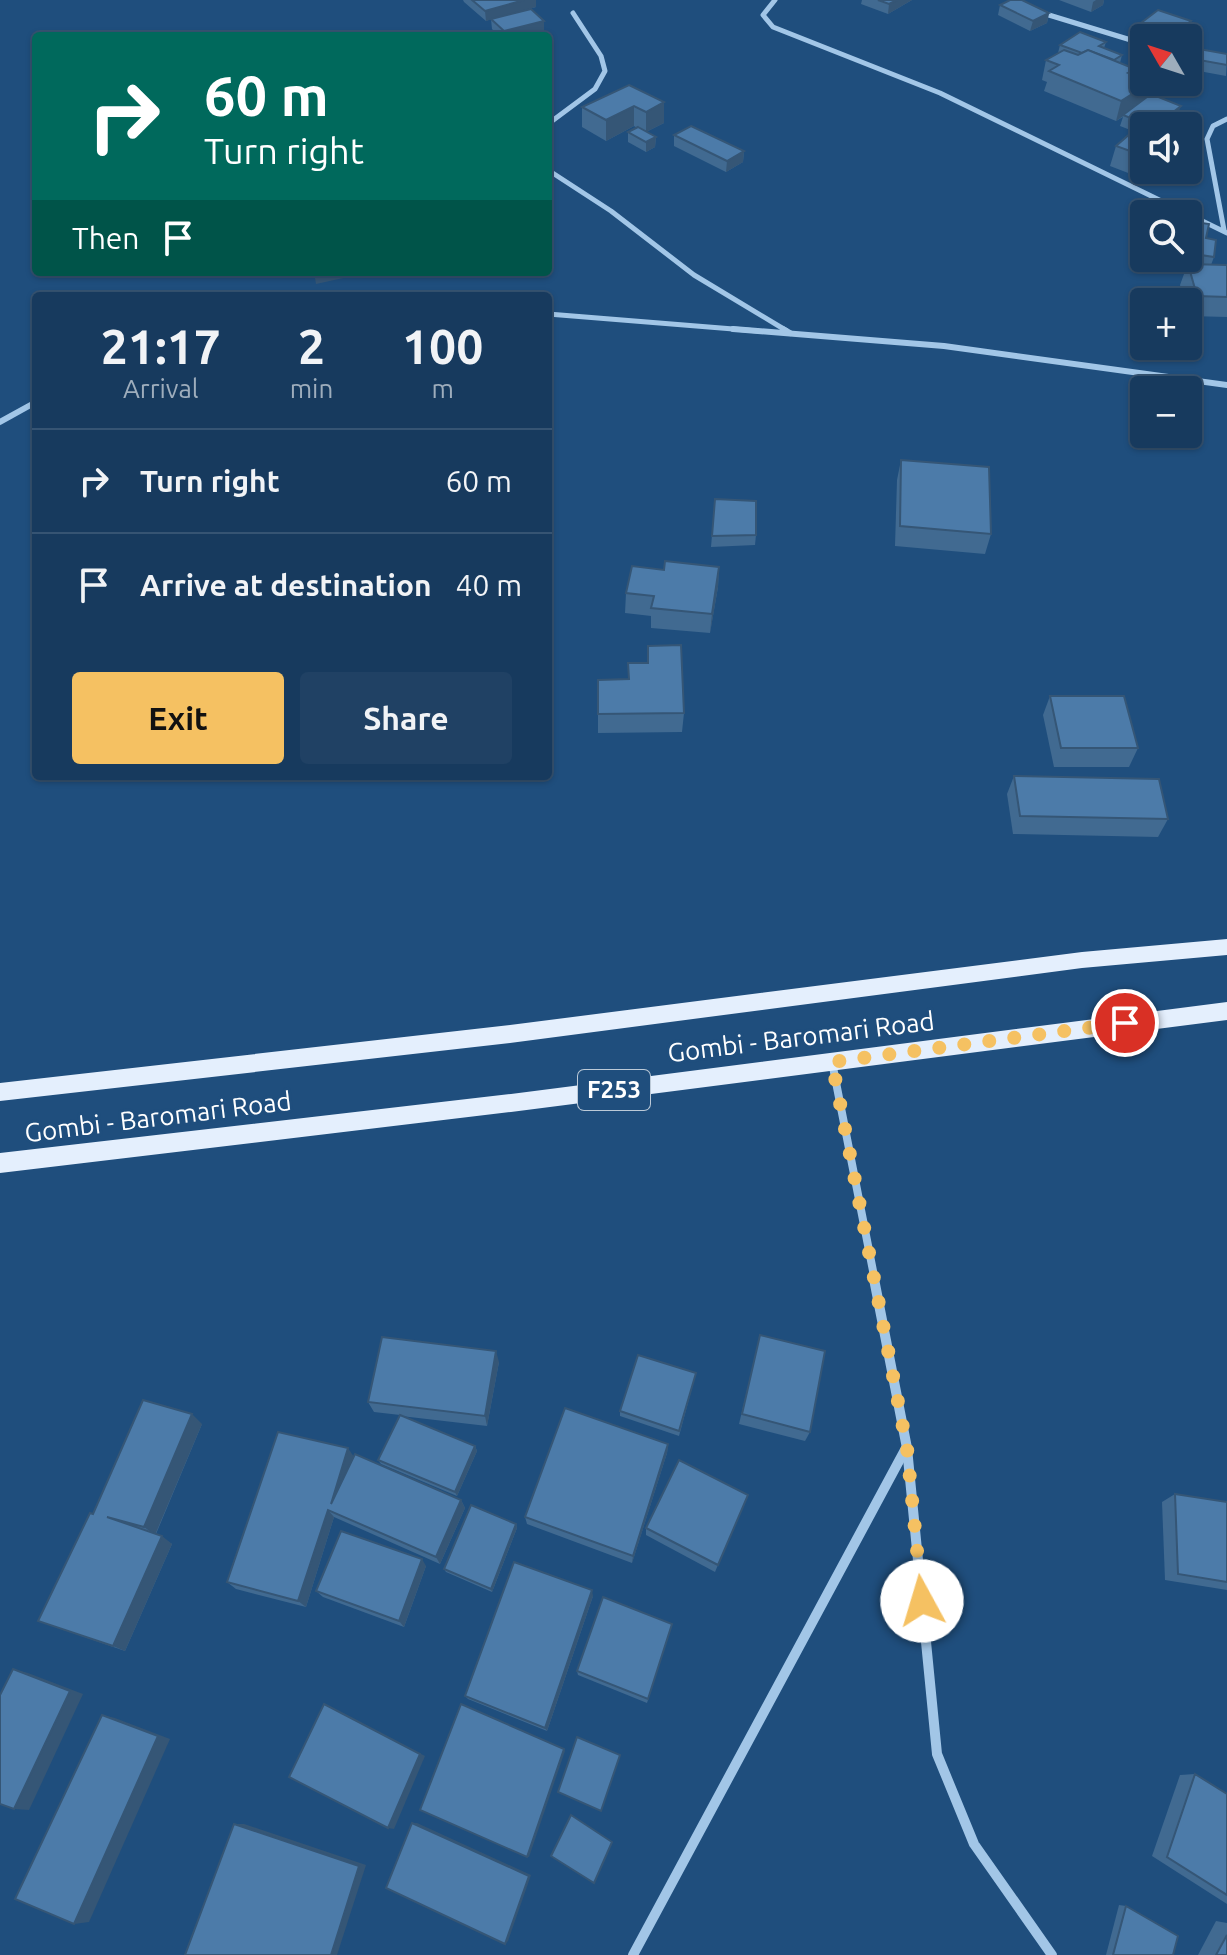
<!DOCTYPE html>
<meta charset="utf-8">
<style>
body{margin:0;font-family:Ubuntu,sans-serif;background:#204164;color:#f1f3f6;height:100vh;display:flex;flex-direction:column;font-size:30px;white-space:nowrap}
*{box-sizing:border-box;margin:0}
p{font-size:26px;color:#9eadbc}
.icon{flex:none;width:44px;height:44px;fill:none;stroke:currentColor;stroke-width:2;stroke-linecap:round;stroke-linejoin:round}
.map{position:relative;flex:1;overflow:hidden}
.side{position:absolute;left:32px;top:292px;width:520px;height:488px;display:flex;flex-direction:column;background:#173a5e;border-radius:8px;box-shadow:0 2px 6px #0004,0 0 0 2px #365473}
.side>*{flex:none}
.top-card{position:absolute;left:32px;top:32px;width:520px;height:244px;border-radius:8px;box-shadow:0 2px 6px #0004,0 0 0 2px #365473;background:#00695c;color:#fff;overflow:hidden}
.needle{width:52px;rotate:309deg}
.tools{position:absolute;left:1130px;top:24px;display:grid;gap:16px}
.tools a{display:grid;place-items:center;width:72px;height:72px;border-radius:8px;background:#173a5e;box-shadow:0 2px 6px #0004,0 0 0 2px #365473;font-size:40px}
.pin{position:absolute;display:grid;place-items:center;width:68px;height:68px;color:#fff;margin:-34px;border:4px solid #fff;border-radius:50%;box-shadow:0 2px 8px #0007}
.me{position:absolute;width:88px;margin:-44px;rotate:354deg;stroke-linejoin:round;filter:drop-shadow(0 0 6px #0008)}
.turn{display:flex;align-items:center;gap:28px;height:168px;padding:0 40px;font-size:36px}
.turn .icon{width:104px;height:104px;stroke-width:2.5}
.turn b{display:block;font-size:56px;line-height:68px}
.then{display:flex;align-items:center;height:76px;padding:0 40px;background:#0003;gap:16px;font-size:30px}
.eta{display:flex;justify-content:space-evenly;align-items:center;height:136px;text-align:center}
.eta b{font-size:48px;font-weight:700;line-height:56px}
.primary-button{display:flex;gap:16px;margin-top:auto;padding:16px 40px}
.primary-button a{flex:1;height:92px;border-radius:8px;background:#f5c162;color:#111;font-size:32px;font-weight:700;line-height:92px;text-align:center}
.primary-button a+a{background:#204164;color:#f1f3f6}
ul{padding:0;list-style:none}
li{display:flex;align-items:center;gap:24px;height:104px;padding:0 40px;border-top:2px solid #365473}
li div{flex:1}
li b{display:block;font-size:30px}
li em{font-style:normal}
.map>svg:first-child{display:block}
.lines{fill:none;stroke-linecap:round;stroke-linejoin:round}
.minor-far3{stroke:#a2c6e7;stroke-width:5}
.minor-far2{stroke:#a2c6e7;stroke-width:6}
.minor-far1{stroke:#a2c6e7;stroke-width:8}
.minor{stroke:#a2c6e7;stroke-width:10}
.primary{fill:#e4effd;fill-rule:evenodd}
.wall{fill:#416a91}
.shaded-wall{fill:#355676}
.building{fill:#4c7ba9;stroke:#355676;stroke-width:2}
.route{stroke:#f5c162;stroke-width:14;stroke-dasharray:0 25.2}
.labels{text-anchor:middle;stroke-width:6;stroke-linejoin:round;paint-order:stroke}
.shield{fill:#1f4e7d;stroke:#bccad8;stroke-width:2}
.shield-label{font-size:24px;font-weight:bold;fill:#fff}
.street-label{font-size:26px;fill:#fff;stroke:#1f4e7d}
</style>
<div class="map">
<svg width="1227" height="1955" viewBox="0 0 1227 1955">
<rect width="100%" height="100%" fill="#1f4e7d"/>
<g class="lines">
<g class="minor-far3">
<polyline points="775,0 763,15 773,27 940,93 1227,233"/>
<polyline points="1039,12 1144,44"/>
<polyline points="548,124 595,89 605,71 601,56 573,13"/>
<polyline points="548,170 611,211 694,275 787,331"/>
<polyline points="1224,230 1207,139 1213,126 1227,119"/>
<polyline points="548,314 758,331"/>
</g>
<g class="minor-far2">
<polyline points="733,329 944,346 1227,385"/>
<polyline points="783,329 790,333"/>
<polyline points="0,422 36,402"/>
</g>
<polyline class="minor-far1" points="832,1062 875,1281"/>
<g class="minor">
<polyline points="874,1279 907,1448 937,1754 974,1844 1052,1955"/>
<polyline points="633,1955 906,1448"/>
</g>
<g class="primary">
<polygon points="1227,939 1227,955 1082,968 510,1043 0,1101 0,1083 510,1025 1082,952"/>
<polygon points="1227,1002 1227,1020 511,1112 0,1173 0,1153 511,1094"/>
</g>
</g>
<g class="wall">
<polygon points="463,0 536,0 536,7 503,16 544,31 526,36 499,36 492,29 491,19 486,21 464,2"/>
<polygon points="862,0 912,0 888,14 861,4"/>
<polygon points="1059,0 1104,0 1103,5 1091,12"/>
<polygon points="1000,5 1049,13 1047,23 1030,31 998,15"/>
<polygon points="1158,10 1188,32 1180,38 1164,38 1159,36 1157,38 1144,38 1144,39 1134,36 1137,26"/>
<polygon points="1106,42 1104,48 1122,55 1120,63 1135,69 1133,75 1151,82 1146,98 1177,116 1165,126 1144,126 1144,170 1180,170 1162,186 1110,166 1116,146 1133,131 1120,126 1123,117 1116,121 1044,91 1047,82 1042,80 1046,60 1058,53 1060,45"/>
<polygon points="1188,47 1227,54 1226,76 1188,69"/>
<polygon points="629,85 664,123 646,132 656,137 655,147 646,152 628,142 628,132 637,128 634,126 606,141 582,127 582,107"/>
<polygon points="674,135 744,151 743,162 726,172 674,146"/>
<polygon points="1188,221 1206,238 1214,257 1211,265 1227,265 1227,317 1189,316 1188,302 1185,302 1180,285 1184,274 1152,269 1154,258 1188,258"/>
<polygon points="901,460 991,534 985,554 895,546 897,480"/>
<polygon points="715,499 756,535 755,545 711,547"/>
<polygon points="719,567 718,587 710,633 651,628 651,616 625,613 626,593 664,570"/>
<polygon points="648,646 684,713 682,732 598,733 598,680 628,679 628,663 647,663"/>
<polygon points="1050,696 1138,748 1129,767 1054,767 1043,715"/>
<polygon points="197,776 215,776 213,779"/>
<polygon points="1014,776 1168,819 1158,837 1013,834 1007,794"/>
<polygon points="760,1335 810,1432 805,1441 739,1424"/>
<polygon points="499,1362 487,1426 401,1416 475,1446 477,1451 457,1496 381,1464 378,1460 400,1415 374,1412 368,1402"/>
<polygon points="696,1373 679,1436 620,1416 620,1411"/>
<polygon points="202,1424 156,1534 172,1544 125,1651 38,1621 93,1514"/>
<polygon points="668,1444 667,1453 632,1563 527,1524 525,1517"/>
<polygon points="354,1457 461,1500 465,1508 440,1564 334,1517 306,1607 236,1589 227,1582"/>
<polygon points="1175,1494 1227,1502 1227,1590 1165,1580 1162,1502"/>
<polygon points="748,1495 715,1572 646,1535 646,1528"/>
<polygon points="516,1524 517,1528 492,1592 446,1572 444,1569"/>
<polygon points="426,1566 404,1627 323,1597 316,1591"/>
<polygon points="593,1596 547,1731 468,1699 465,1696"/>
<polygon points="672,1624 647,1703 578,1675 577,1671"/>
<polygon points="1195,1774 1227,1794 1227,1904 1152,1856 1180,1775"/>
<polygon points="1119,1905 1126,1906 1173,1955 1106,1955"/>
<polygon points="1216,1921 1227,1923 1227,1955 1198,1955"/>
</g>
<g class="shaded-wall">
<polygon points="524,0 536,0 536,7 486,21 485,11"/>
<polygon points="897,0 912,0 888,14 889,4"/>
<polygon points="1096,0 1104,0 1103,5 1091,12 1093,2"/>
<polygon points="1049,13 1047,23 1030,31 1033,21"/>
<polygon points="544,21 544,31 526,36 504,36 504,31"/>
<polygon points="1191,21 1188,32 1180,38 1176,38 1178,32"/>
<polygon points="1162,26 1159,36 1157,38 1153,38 1155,32"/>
<polygon points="1151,82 1144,102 1116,121 1121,101"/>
<polygon points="664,102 664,123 646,132 646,112"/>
<polygon points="634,106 634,126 606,141 606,120"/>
<polygon points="1181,106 1177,116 1165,126 1155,126"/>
<polygon points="656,137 655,147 646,152 646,142"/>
<polygon points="744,151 743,162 726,172 727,161"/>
<polygon points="1168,170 1180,170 1162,186"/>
<polygon points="314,272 371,272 316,284"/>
<polygon points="719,567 718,587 710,633 712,614"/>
<polygon points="496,1351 499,1362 487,1426 485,1416"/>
<polygon points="192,1414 202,1424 155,1535 144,1527"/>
<polygon points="668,1444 667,1453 632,1563 633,1556"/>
<polygon points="475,1446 477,1451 457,1496 455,1492"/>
<polygon points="348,1448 354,1457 331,1504"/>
<polygon points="461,1500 465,1508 440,1564 436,1557"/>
<polygon points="328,1510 334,1517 306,1607 298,1601"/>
<polygon points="516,1524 517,1528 492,1592 491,1589"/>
<polygon points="162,1536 172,1544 125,1651 113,1646"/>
<polygon points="422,1559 426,1566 404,1627 399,1621"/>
<polygon points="592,1590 593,1596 547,1731 545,1728"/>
<polygon points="13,1669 28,1673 83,1694 29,1810 14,1809"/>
<polygon points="331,1708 425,1756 394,1829 388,1828"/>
<polygon points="102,1715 115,1718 170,1739 89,1922 74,1924"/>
<polygon points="564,1749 565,1751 529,1857 527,1857"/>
<polygon points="412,1823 417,1823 531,1875 508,1941 505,1944"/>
<polygon points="234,1824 244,1824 366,1865 337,1955 331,1955"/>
</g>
<g class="building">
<polygon points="472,0 524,0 485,11"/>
<polygon points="878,0 897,0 889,4"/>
<polygon points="1010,0 1022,0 1049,13 1033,21 1000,5"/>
<polygon points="531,9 544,21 504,31 491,19"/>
<polygon points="1158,10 1191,21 1178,32 1162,26 1155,32 1137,26"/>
<polygon points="1080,32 1106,42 1099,46 1122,55 1114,60 1088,50 1082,53 1060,45"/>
<polygon points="1188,47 1227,54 1227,65 1188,58"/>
<polygon points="1064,50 1078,55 1088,50 1135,69 1128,73 1144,80 1144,82 1151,82 1121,101 1049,71 1059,65 1046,60"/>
<polygon points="629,85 664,102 646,112 634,106 606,120 582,107"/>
<polygon points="1151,94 1181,106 1155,126 1150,126 1123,115"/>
<polygon points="691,126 744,151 727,161 674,135"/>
<polygon points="1139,126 1144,128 1144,156 1116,146"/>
<polygon points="638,127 656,137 646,142 628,132"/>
<polygon points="1188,221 1209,224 1206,238 1216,240 1214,257 1188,253"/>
<polygon points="1188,264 1227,265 1227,297 1197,296"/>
<polygon points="901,460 989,467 991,534 900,526"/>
<polygon points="715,499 756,501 756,535 712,536"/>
<polygon points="665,561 719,567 712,614 651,608 654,596 626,593 632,566 664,570"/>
<polygon points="681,645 684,713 598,714 598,680 629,679 628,663 648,663 648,646"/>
<polygon points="1050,696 1124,696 1138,748 1061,748"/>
<polygon points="1014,776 1159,779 1168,819 1020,816"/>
<polygon points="760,1335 825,1351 810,1432 742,1414"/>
<polygon points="382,1337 496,1351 485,1416 368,1402"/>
<polygon points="638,1355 696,1373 679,1431 620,1411"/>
<polygon points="143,1400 192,1414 144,1527 107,1517 162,1536 113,1646 38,1621 90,1513 93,1514"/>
<polygon points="565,1408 668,1444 633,1556 525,1517"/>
<polygon points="400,1415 475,1446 455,1492 378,1460"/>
<polygon points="278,1432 348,1448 331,1504 355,1454 461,1500 436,1557 328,1510 298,1601 227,1582"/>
<polygon points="679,1460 748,1495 718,1565 646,1528"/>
<polygon points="1175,1494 1227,1502 1227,1582 1178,1574"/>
<polygon points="471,1505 516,1524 491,1589 444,1569"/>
<polygon points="341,1531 422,1559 399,1621 316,1591"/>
<polygon points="514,1562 592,1590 545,1728 465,1696"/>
<polygon points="603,1597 672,1624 648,1699 577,1671"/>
<polygon points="13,1669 70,1691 14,1809 0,1804 0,1695"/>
<polygon points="324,1704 420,1754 388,1828 289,1777"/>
<polygon points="461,1704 564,1749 527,1857 420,1810"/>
<polygon points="102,1715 158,1736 74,1924 15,1899"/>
<polygon points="577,1737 620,1755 601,1811 558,1792"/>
<polygon points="1195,1774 1227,1794 1227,1895 1167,1857"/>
<polygon points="571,1815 612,1842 594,1883 551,1856"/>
<polygon points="412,1823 529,1876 505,1944 386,1888"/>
<polygon points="234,1824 359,1866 331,1955 185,1955"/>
<polygon points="1126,1906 1178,1936 1173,1955 1113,1955"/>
<polygon points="1227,1935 1227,1955 1216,1955"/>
</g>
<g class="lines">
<polyline class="route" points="922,1601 907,1448 832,1062 1125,1023"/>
</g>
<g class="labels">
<rect class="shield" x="578" y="1070" width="72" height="40" rx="6"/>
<g class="shield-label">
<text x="614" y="1098">F253</text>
</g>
<g class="street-label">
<text transform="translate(801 1037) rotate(-7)" y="9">Gombi - Baromari Road</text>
<text transform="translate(158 1117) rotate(-7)" y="9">Gombi - Baromari Road</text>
</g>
</g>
</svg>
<div class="tools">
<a><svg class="needle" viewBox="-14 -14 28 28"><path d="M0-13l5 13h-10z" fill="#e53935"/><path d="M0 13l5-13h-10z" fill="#9eadbc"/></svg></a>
<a><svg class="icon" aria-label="sound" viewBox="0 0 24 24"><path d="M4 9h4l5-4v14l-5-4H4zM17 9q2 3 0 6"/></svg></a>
<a><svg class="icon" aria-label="search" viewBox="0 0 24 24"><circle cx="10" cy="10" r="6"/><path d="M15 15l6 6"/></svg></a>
<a>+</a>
<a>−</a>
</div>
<div class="pin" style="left:1125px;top:1023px;background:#d93025"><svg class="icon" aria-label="arrive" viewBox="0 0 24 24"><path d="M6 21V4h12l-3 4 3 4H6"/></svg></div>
<svg class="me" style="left:922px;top:1601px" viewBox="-20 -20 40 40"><circle r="19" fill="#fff"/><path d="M0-13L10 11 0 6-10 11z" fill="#f5c162"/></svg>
<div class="top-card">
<div class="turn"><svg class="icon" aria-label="right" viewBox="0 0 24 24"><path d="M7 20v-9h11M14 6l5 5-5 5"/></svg><div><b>60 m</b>Turn right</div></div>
<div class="then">Then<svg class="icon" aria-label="arrive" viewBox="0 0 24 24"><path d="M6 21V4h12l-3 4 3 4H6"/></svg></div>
</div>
<section class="side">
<div class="eta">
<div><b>21:17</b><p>Arrival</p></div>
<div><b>2</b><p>min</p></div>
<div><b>100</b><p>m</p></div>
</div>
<ul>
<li><svg class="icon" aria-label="right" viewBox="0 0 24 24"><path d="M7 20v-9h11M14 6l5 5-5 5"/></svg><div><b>Turn right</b></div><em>60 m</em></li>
<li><svg class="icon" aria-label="arrive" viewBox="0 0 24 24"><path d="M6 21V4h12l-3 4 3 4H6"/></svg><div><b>Arrive at destination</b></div><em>40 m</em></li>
</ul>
<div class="primary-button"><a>Exit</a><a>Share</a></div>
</section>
</div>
